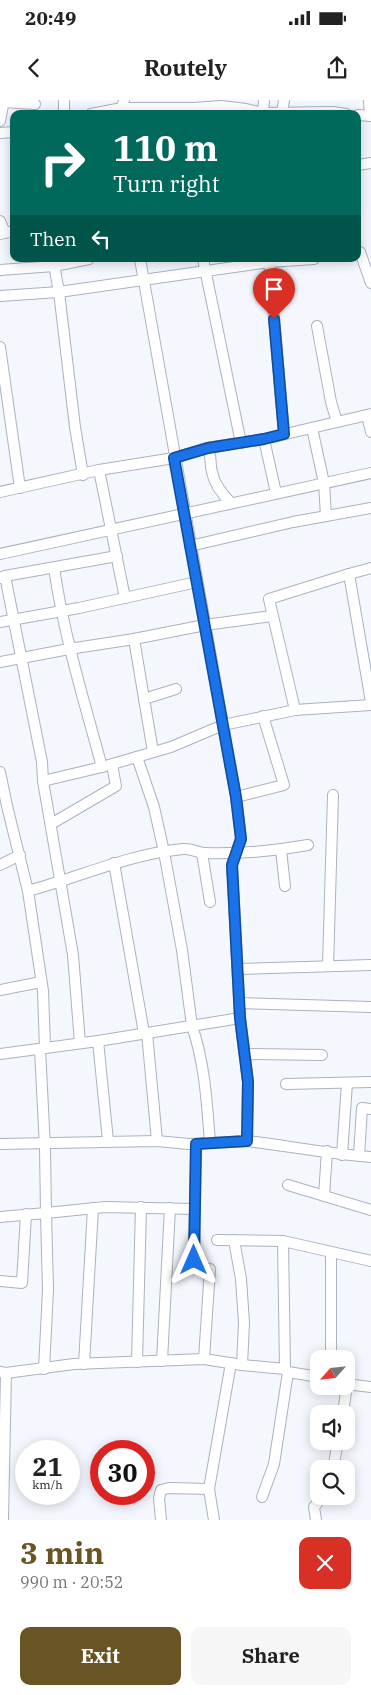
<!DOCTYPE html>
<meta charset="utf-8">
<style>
body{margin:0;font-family:"IBM Plex Serif",serif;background:#f6f6f6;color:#222;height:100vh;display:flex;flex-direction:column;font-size:19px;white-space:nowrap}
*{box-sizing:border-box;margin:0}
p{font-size:16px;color:#767676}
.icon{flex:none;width:28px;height:28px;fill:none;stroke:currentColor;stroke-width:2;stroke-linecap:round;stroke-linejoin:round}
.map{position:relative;height:1420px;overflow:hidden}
.drawer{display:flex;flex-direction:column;background:#fff;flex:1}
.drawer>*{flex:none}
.banner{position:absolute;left:10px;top:10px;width:351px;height:152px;border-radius:10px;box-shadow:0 2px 12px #0003;background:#00695c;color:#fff;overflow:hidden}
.needle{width:32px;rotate:243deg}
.tools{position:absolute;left:310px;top:1250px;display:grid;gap:10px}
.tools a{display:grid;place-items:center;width:45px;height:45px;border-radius:10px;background:#fff;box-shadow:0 2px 12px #0003;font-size:25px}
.speed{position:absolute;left:15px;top:1340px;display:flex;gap:10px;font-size:25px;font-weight:700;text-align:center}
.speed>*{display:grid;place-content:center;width:65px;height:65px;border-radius:50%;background:#fff;box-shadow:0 2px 12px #0003;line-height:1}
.speed small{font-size:12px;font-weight:400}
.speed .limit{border:8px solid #d22;background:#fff;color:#111}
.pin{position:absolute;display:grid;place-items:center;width:42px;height:42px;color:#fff;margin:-51px -21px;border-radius:50% 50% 50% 0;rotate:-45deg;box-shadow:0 0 5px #0007}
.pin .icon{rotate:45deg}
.me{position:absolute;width:55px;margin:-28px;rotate:0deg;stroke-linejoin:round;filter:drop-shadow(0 0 4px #0008)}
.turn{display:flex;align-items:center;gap:18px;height:105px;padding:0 20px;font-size:22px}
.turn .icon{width:65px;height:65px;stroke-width:2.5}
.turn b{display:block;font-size:35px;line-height:42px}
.then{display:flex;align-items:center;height:48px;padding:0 20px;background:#0003;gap:10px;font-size:19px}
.round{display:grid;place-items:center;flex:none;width:52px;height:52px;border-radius:10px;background:#f6f6f6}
.summary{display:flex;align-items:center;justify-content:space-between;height:85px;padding:0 20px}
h1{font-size:30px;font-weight:700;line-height:38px;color:#695523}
.cta{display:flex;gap:10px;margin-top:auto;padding:10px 20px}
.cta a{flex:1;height:58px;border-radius:10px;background:#695523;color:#fff;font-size:20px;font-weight:700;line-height:58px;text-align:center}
.cta a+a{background:#f6f6f6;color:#222}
.status{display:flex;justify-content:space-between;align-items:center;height:35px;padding:0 25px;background:#fff;direction:ltr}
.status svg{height:14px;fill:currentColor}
header{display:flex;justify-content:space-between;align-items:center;height:65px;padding:0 20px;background:#fff;font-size:22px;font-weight:700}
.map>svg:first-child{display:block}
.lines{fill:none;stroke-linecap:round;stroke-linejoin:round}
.minor-casing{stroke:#aab1c1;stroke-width:12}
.minor{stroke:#fff;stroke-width:10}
.route-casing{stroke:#114b97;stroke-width:12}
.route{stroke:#1a73e8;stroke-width:9}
</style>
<div class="status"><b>20:49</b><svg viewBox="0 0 49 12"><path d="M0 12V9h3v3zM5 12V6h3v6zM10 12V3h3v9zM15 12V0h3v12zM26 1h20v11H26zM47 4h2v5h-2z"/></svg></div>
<header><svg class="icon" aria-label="back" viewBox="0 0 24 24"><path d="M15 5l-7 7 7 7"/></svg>Routely<svg class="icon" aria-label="share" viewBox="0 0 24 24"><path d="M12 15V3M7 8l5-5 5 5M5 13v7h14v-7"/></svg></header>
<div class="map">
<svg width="371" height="1420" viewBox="0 0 371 1420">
<rect width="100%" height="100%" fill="#f4f7fe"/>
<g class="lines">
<g class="minor-casing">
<g id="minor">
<polyline points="124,0 122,8 194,8 221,6 246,9 263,13 333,12 346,14"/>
<polyline points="369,0 370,16"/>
<polyline points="3,2 35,4"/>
<polyline points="263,13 264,0"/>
<polyline points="282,13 284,0"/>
<polyline points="64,14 64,0"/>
<polyline points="91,14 122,8 123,13"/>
<polyline points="358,15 371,16"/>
<polyline points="0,21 4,0"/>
<polyline points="0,33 14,32"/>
<polyline points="358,65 371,63"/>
<polyline points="0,121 5,133"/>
<polyline points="0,134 14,131"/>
<polyline points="360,152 371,183"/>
<polyline points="53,159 59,192 75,327 83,375"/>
<path d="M140,159L236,697L241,739L232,765L240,918L248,982L247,1041C288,1046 330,1054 371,1057"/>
<polyline points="203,159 241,343"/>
<polyline points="269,159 284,334"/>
<polyline points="0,170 54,166 89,159"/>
<polyline points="0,196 59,192 269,162 314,159"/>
<polyline points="317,226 331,302 337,322"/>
<polyline points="0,247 20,388"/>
<polyline points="367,315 371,332"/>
<polyline points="312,328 324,383 326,416"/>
<polyline points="264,339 276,393"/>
<path d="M207,348C213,358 209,362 212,372C214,383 223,395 231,403"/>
<polyline points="99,370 125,498"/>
<polyline points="0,392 99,370 174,358 207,348 264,339 371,314"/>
<polyline points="190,446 293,422 371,408"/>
<polyline points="0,454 371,373"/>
<polyline points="349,474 371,468"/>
<polyline points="5,476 117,456"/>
<polyline points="0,478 5,476 42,662 43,681 73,855 80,943"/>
<polyline points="0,522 79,508 197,482"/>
<polyline points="134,539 153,652"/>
<polyline points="0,562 69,549 134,539 205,525 272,516"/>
<polyline points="144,599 176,589"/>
<polyline points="295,610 371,605"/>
<path d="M137,657L154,707L164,752L182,850L192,926C205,964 207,1004 210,1043L247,1041"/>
<polyline points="102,667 171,647 223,625 295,610 269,499 349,474 371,602"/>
<polyline points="0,672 7,706 28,791 43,891 45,948"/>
<path d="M43,681L102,667C84,601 64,536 54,468"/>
<polyline points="236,697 284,685 263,616"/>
<polyline points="51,724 116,686 112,665"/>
<polyline points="281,750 285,786"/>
<polyline points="202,753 210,802"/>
<polyline points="114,763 144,933"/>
<polyline points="0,765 20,755"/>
<path d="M28,791C80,777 129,754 183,749C192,748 197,753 205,753C240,754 275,751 308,745"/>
<polyline points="328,866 333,695"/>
<polyline points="238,869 371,865"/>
<polyline points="0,890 41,882"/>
<polyline points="239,903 371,907"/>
<polyline points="147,933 157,1041"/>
<polyline points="98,941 108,1041"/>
<polyline points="40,949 45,1048 46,1113 105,1107 193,1109"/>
<polyline points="0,954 98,941 240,918"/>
<polyline points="245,954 322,955"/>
<polyline points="286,984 371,982"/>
<polyline points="0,1044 157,1041 189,1044 210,1043"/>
<polyline points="342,1055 347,983"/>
<polyline points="359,1056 362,1008 371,1009"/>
<polyline points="288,1085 371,1110"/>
<polyline points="324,1096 327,1051"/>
<polyline points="0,1117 46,1113 48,1190 44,1269"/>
<polyline points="217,1140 283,1141 371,1161"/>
<polyline points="234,1140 241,1179 244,1223 242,1265"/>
<polyline points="283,1141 285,1269"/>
<polyline points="331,1152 331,1259"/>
<polyline points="194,1161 196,1044"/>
<polyline points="0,1181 22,1183 26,1114"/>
<polyline points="204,1259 210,1169"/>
<polyline points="162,1261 170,1108"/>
<polyline points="137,1262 141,1107"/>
<polyline points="84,1264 93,1108"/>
<polyline points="0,1272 6,1273 74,1264 204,1259 242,1265 285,1269 288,1272 319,1277"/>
<polyline points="346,1284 371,1287"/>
<polyline points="343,1314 347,1284"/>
<polyline points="333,1369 338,1341"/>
<polyline points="262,1397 274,1364 288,1272"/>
<polyline points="3,1420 6,1273"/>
<polyline points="161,1420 159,1398 161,1390 169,1388 209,1389"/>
<polyline points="214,1420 209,1389 231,1263"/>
<polyline points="316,1420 314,1407 323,1396"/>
</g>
</g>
<use href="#minor" class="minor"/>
</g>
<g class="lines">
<g class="route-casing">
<polyline id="route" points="194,1160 196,1044 247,1041 248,982 240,918 232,765 241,739 236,697 174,358 208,348 264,339 284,334 274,219"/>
</g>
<use href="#route" class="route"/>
</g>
</svg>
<div class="tools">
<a><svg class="needle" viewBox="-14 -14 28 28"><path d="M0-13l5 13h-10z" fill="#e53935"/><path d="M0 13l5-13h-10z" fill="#767676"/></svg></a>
<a><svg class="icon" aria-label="sound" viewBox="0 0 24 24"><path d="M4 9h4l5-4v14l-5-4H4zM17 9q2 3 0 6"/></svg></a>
<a><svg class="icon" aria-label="search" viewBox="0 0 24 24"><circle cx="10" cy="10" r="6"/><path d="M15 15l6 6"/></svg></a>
</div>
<div class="speed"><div>21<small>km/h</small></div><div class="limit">30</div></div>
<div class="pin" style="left:274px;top:219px;background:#d93025"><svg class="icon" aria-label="arrive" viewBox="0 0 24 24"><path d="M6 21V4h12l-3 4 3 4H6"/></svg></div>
<svg class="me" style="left:194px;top:1160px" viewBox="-20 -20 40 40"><path d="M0-17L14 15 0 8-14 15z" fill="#1a73e8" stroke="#fff" stroke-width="4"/></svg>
<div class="banner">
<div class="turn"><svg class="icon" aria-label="right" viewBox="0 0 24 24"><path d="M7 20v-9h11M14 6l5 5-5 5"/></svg><div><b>110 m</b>Turn right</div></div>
<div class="then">Then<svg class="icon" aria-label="left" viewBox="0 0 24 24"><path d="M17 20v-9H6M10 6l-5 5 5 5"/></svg></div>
</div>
</div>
<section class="drawer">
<div class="summary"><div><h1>3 min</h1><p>990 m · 20:52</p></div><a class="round" style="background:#d93025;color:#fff"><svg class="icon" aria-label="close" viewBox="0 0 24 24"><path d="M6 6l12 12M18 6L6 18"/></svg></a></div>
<div class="cta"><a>Exit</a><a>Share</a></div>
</section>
